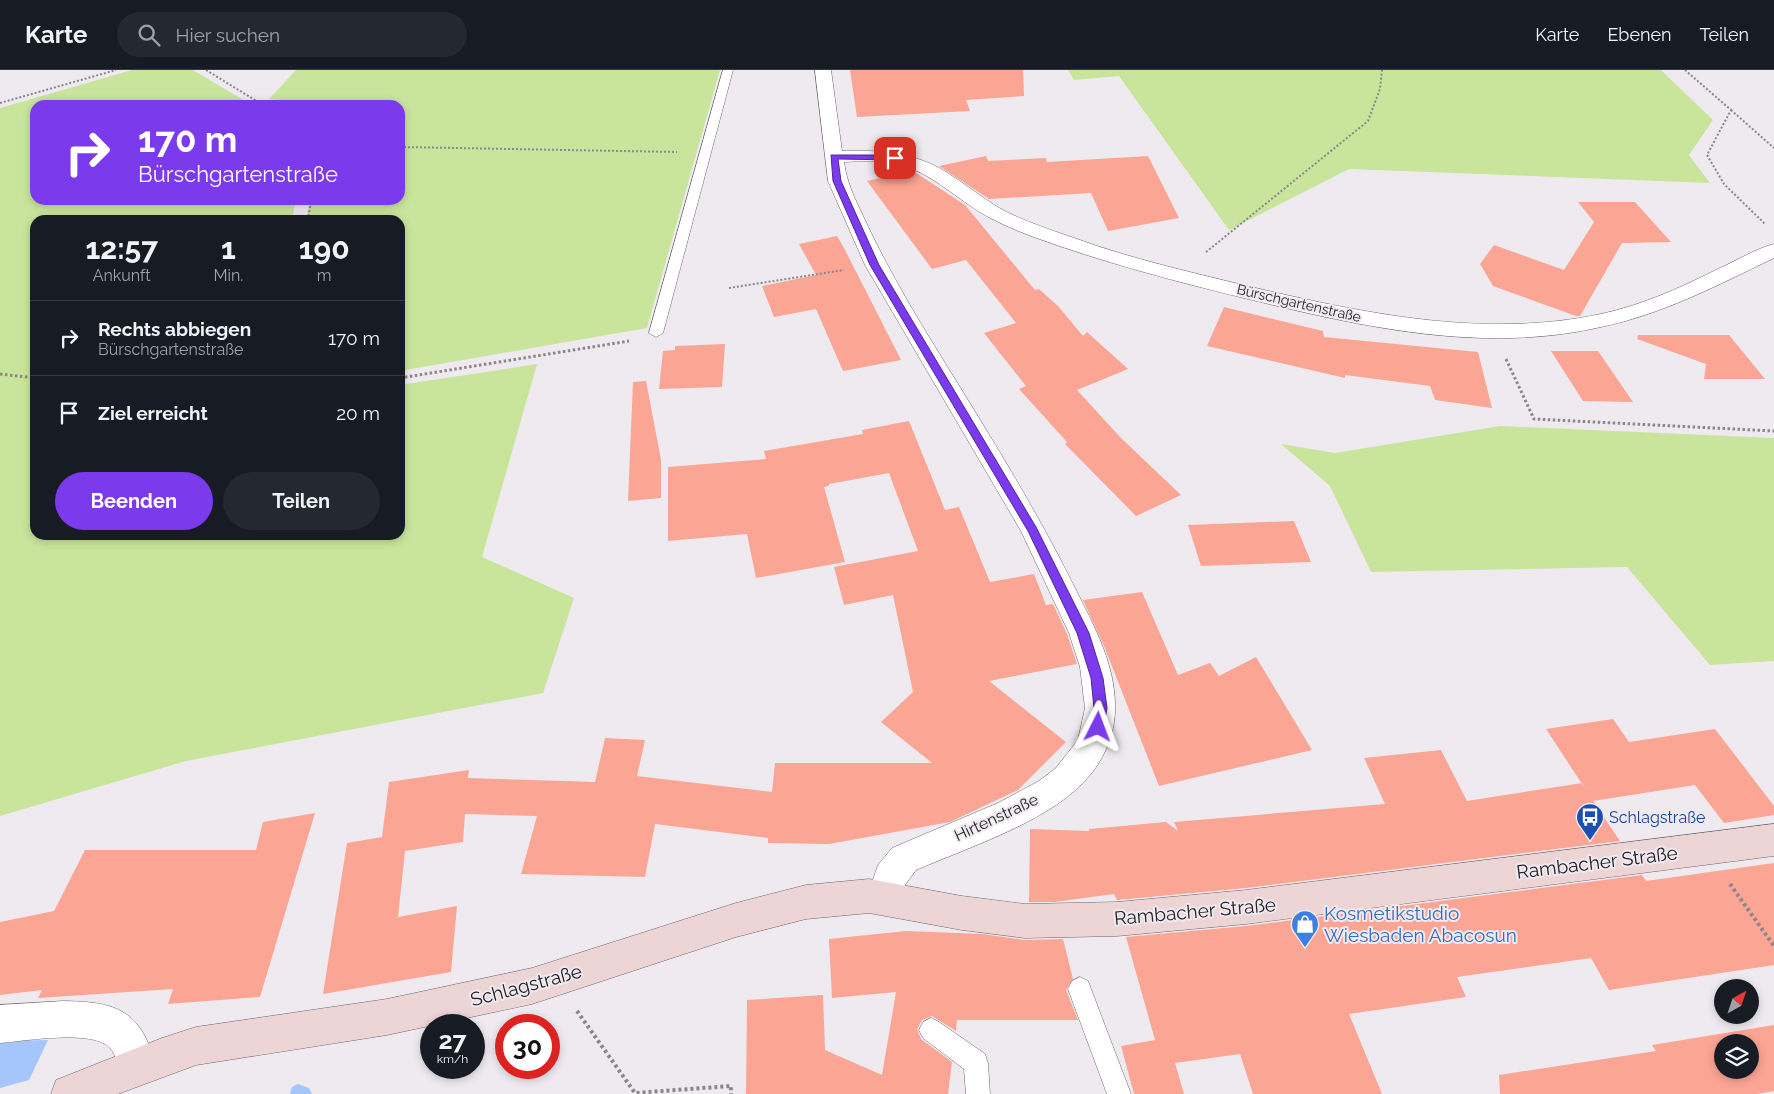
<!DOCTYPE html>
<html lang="de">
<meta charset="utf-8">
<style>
body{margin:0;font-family:Raleway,sans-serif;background:#242831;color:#f1f3f6;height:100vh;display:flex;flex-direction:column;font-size:19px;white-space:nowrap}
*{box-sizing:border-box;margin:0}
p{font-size:16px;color:#9ea1a6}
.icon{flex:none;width:28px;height:28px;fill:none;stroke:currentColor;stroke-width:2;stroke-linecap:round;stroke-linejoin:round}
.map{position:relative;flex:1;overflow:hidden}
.side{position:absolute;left:30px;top:145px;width:375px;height:325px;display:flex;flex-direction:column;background:#171b24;border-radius:15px;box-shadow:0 2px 8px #0003}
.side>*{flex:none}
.guide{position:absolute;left:30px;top:30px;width:375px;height:105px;border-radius:15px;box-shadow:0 2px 8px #0003;background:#7c3aed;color:#fff;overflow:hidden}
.needle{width:32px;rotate:40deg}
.tools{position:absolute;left:1714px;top:909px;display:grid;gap:10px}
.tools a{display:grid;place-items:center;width:45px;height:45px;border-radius:50%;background:#171b24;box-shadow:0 2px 8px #0003;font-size:25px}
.speed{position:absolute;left:420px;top:944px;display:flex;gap:10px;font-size:25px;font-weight:700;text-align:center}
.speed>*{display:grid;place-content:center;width:65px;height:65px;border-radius:50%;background:#171b24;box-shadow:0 2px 8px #0003;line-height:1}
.speed small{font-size:12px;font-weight:400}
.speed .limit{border:8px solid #d22;background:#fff;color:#111}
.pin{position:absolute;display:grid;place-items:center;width:42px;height:42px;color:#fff;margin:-21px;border-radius:10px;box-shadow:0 2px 8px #0006}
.me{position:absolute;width:55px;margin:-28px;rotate:3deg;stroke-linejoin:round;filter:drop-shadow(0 0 4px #0008)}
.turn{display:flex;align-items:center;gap:18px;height:105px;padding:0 25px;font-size:22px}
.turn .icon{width:65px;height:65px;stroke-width:2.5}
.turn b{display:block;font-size:35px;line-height:42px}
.eta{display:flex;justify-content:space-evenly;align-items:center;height:85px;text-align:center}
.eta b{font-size:30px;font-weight:700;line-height:35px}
.action{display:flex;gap:10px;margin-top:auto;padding:10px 25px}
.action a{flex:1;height:58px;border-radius:30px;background:#7c3aed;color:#fff;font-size:20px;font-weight:700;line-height:58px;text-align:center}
.action a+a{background:#242831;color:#f1f3f6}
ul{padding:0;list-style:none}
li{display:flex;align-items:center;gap:15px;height:75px;padding:0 25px;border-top:1px solid #363941}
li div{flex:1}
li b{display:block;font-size:19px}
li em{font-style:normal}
header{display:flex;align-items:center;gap:30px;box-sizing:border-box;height:70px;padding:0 25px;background:#171b24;border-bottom:1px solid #363941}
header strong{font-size:24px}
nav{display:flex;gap:28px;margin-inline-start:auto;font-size:18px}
.search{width:350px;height:45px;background:#242831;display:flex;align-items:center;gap:12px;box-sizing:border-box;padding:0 18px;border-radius:28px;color:#9ea1a6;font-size:19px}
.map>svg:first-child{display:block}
.green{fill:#c9e59c}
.water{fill:#a4c6fb}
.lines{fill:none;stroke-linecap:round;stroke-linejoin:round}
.stream{fill:#a4c6fb;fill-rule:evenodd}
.building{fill:#fba594;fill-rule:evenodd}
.lane-casing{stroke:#6a656a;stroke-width:1}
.street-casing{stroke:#6a656a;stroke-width:1}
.secondary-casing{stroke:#6a656a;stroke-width:1}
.path-far2{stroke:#8a878b;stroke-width:2;stroke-dasharray:2 2;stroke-linecap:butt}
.path-far1{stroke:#8a878b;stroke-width:3;stroke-dasharray:2.5 2.5;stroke-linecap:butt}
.path{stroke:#8a878b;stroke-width:4;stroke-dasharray:3 3;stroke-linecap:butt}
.lane{fill:#fff;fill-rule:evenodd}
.street{fill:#fff;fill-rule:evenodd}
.secondary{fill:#edd4d5;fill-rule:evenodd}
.route{fill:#7c3aed;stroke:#51269a}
.labels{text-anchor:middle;stroke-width:4;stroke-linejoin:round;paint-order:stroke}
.far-street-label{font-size:14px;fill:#242325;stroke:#efeaf0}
.street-label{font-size:16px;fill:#242325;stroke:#efeaf0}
.transit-label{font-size:16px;fill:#164399;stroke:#efeaf0;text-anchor:start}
.near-street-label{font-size:19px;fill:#242325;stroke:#efeaf0}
.near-shop-label{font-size:19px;fill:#366cbe;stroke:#efeaf0;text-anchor:start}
</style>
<header>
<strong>Karte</strong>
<div class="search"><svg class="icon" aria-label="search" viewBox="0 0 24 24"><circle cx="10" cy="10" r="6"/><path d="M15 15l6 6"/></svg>Hier suchen</div>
<nav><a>Karte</a><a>Ebenen</a><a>Teilen</a></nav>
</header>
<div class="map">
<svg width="1774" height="1024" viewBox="0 0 1774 1024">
<rect width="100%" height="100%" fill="#efeaf0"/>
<g class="green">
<polygon points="132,0 193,0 252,35 35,35 35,130 296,130 292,150 35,150 35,465 400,465 400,315 537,294 482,487 574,528 543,623 186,691 0,746 0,38"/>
<polygon points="296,0 720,0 647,258 400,301 400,150 306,150 310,130 400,130 400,35 329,35 269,29"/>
<polygon points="1068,0 1661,0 1713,50 1689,85 1710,113 1349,99 1229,160 1119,6 1074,10"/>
<polygon points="1500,356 1774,368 1774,591 1710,595 1627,497 1371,502 1330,416 1281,374 1335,383"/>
</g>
<polygon class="water" points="48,970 29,1010 0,1018 0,971"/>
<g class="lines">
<polygon class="stream" points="298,1014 309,1018 312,1024 290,1024 292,1017"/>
</g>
<g class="building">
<polygon points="850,0 1023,0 1024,26 966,30 970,41 857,47"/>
<polygon points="986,86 988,91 1046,88 1047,92 1148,86 1179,148 1108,161 1091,123 989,129 939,96"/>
<polygon points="913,101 965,135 1035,220 1039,219 1058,236 1083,266 1087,262 1128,299 1077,320 1121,368 1181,425 1136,446 1065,374 1067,372 1019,319 1026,316 984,263 1016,253 966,190 932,199 867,111"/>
<polygon points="1578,132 1635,132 1671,172 1622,173 1580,246 1576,246 1493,216 1480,194 1494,175 1564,200 1594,152"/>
<polygon points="837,166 844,178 901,290 843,301 816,239 774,247 762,216 816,205 799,174"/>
<polygon points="1224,237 1323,261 1324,267 1478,282 1492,338 1435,330 1430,316 1345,305 1345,308 1207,276"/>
<polygon points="1638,265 1729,265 1765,309 1704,309 1706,294 1637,269"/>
<polygon points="725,274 722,317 659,319 663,281 675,280 675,276"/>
<polygon points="1551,281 1598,281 1633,332 1583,331"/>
<polygon points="646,311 661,390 661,428 628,431 633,312"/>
<polygon points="909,351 945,440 959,437 990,512 1034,504 1046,535 1053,534 1067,564 1077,594 989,611 1066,672 1018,720 950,752 829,774 768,773 768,768 655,754 645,807 521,804 537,746 465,744 463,772 405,781 398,847 457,836 451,902 323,924 347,773 382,767 389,712 469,700 468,708 595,712 605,668 645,670 637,706 772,722 775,693 932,693 881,652 913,622 893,525 844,535 834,497 918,481 889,403 829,414 829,416 824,417 845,492 756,508 747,464 668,471 668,397 766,389 764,381 863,364 862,360"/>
<polygon points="1294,451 1311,492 1201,496 1188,455"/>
<polygon points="1142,522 1178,605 1210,593 1219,606 1256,587 1312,680 1159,716 1104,576 1083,530"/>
<polygon points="1613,649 1629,672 1715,659 1774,736 1774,745 1724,753 1695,715 1593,731 1620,771 1246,818 1117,830 1114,824 1054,832 1029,832 1030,759 1089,761 1089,759 1166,752 1178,761 1174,752 1385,734 1364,688 1441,680 1467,731 1582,713 1586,720 1546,659"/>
<polygon points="315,743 260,927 168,934 173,919 38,928 42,920 0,925 0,852 54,841 85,780 256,780 263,752"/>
<polygon points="1774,793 1774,895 1609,920 1591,888 1457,907 1466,927 1349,944 1382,1024 1253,1024 1240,984 1175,993 1184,1024 1134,1024 1121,976 1155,970 1126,867 1246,856 1642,805 1646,811"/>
<polygon points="906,861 982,864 1025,870 1063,869 1073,909 1066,920 1078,950 957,950 956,961 932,946 922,950 917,959 921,969 952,992 948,1024 746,1024 747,930 823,925 825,980 882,1005 896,922 832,928 829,869"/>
<path d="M1774,955V1021L1757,1024H1500L1499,1005L1656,981L1652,975ZM1722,972H1750V1000H1722Z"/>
</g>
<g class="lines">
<g class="lane-casing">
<g id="lane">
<polygon points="723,0 733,0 663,263 656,267 649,263"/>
<polygon points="1080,907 1088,911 1131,1024 1107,1024 1068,919 1072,911"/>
<polygon points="931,948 939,952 985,984 988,993 990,1024 966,1024 964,999 923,968 919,960 923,952"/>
</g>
</g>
<g class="street-casing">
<g id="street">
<path d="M815,0H831L842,81C879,80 914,82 946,102C964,113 981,127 999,138C1023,151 1051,160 1077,169C1132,189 1190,202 1247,216C1363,243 1483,269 1601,244C1643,235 1682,217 1720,198C1738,190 1755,179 1774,174V188C1718,215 1663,244 1601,257C1483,284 1363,257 1248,229C1174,211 1102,192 1031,166C1013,159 994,151 978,141C953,125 931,104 902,95C884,90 863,91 844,92C847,114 856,131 865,150C884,191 906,229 929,267C980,350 1032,431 1075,518C1094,556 1116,595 1115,639C1115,663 1105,687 1090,705C1054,750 969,777 916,800L905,815L896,839L884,844L872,839L867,827L878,795L892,778L998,733L1039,711L1056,698L1078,670L1085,638L1080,597L1069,563L1021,461L865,195L828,111Z"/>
<path d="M64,931C101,932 132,934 148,973C154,987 154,996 148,1010L135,1016L122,1010C118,1001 117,985 110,978C94,959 24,971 0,973V935Z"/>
</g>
</g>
<g class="secondary-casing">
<polygon id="secondary" points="1774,754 1774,786 1246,854 1117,866 1025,868 962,860 869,843 806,849 736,867 532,934 387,965 196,995 118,1024 51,1024 56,1010 162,968 196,957 387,929 532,898 736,833 806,815 869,809 962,826 1025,834 1117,832 1246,820"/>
</g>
<g class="path-far2">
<polyline points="206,0 263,35"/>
<polyline points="1685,0 1731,40 1707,85 1724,114 1765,154"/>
<polyline points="0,33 116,0"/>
<polyline points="1731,40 1774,78"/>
<polyline points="400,77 677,82"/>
<polyline points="308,150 311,130"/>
<polyline points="1206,182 1368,51 1380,19 1382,0"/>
<polyline points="729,218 844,200"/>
</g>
<g class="path-far1">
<polyline points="1506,289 1534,349 1774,361"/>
<polyline points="0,304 35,308"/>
<polyline points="400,308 629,271"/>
</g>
<g class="path">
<polyline points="1730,814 1774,876"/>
<polyline points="577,941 635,1023 731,1016 731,1024"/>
</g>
<use href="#lane" class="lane"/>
<use href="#street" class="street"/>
<use href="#secondary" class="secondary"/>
</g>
<polygon class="route" points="831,85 895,85 899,88 895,90 838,89 841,111 879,195 1036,457 1089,563 1103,608 1107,638 1103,661 1098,663 1092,657 1094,638 1091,608 1077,563 1028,461 870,195 833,111"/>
<defs>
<g id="bus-pin" transform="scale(1.4375)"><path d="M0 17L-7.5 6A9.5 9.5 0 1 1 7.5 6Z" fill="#1a4fb4" stroke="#efeaf0"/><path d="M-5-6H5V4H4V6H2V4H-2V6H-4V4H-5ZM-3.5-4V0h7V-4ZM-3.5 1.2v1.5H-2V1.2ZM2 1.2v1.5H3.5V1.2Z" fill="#fff"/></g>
<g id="shop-pin" transform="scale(1.4375)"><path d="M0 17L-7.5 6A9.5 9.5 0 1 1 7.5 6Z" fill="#3f7fe0" stroke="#efeaf0"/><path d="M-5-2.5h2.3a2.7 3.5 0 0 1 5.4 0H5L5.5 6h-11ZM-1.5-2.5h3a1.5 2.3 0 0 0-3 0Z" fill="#fff"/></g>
</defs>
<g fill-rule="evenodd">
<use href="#bus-pin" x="1590" y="747"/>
<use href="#shop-pin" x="1305" y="854"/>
</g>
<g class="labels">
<g class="far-street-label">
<text transform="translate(1299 233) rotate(13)" y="5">Bürschgartenstraße</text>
</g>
<g class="street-label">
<text transform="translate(996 747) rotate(-25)" y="6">Hirtenstraße</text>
</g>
<g class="transit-label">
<text x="1609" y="753">Schlagstraße</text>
</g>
<g class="near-street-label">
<text transform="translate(1597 792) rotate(-7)" y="7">Rambacher Straße</text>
<text transform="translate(1195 841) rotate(-5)" y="7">Rambacher Straße</text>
<text transform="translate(526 915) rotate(-15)" y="7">Schlagstraße</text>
</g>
<g class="near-shop-label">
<text x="1324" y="850">Kosmetikstudio<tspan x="1324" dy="22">Wiesbaden Abacosun</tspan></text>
</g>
</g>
</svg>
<div class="tools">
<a><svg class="needle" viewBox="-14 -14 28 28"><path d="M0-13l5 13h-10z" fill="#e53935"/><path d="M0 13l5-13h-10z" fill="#9ea1a6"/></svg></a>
<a><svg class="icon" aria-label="layers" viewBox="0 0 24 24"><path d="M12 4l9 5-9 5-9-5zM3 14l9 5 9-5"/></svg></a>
</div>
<div class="speed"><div>27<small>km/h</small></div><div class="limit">30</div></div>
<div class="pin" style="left:895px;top:88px;background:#d93025"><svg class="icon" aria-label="arrive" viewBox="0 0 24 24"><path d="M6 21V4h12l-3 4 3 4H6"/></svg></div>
<svg class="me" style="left:1098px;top:657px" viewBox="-20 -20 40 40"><path d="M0-17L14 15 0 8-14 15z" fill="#7c3aed" stroke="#fff" stroke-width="4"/></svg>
<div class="guide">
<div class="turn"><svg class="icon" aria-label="right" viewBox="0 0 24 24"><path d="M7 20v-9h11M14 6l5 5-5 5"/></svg><div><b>170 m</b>Bürschgartenstraße</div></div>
</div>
<section class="side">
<div class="eta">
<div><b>12:57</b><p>Ankunft</p></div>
<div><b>1</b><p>Min.</p></div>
<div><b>190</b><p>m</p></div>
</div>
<ul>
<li><svg class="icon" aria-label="right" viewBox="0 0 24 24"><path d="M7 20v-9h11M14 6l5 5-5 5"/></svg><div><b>Rechts abbiegen</b><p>Bürschgartenstraße</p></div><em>170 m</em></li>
<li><svg class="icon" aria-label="arrive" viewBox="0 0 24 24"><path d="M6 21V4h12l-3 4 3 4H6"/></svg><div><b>Ziel erreicht</b></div><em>20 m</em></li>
</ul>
<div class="action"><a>Beenden</a><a>Teilen</a></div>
</section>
</div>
